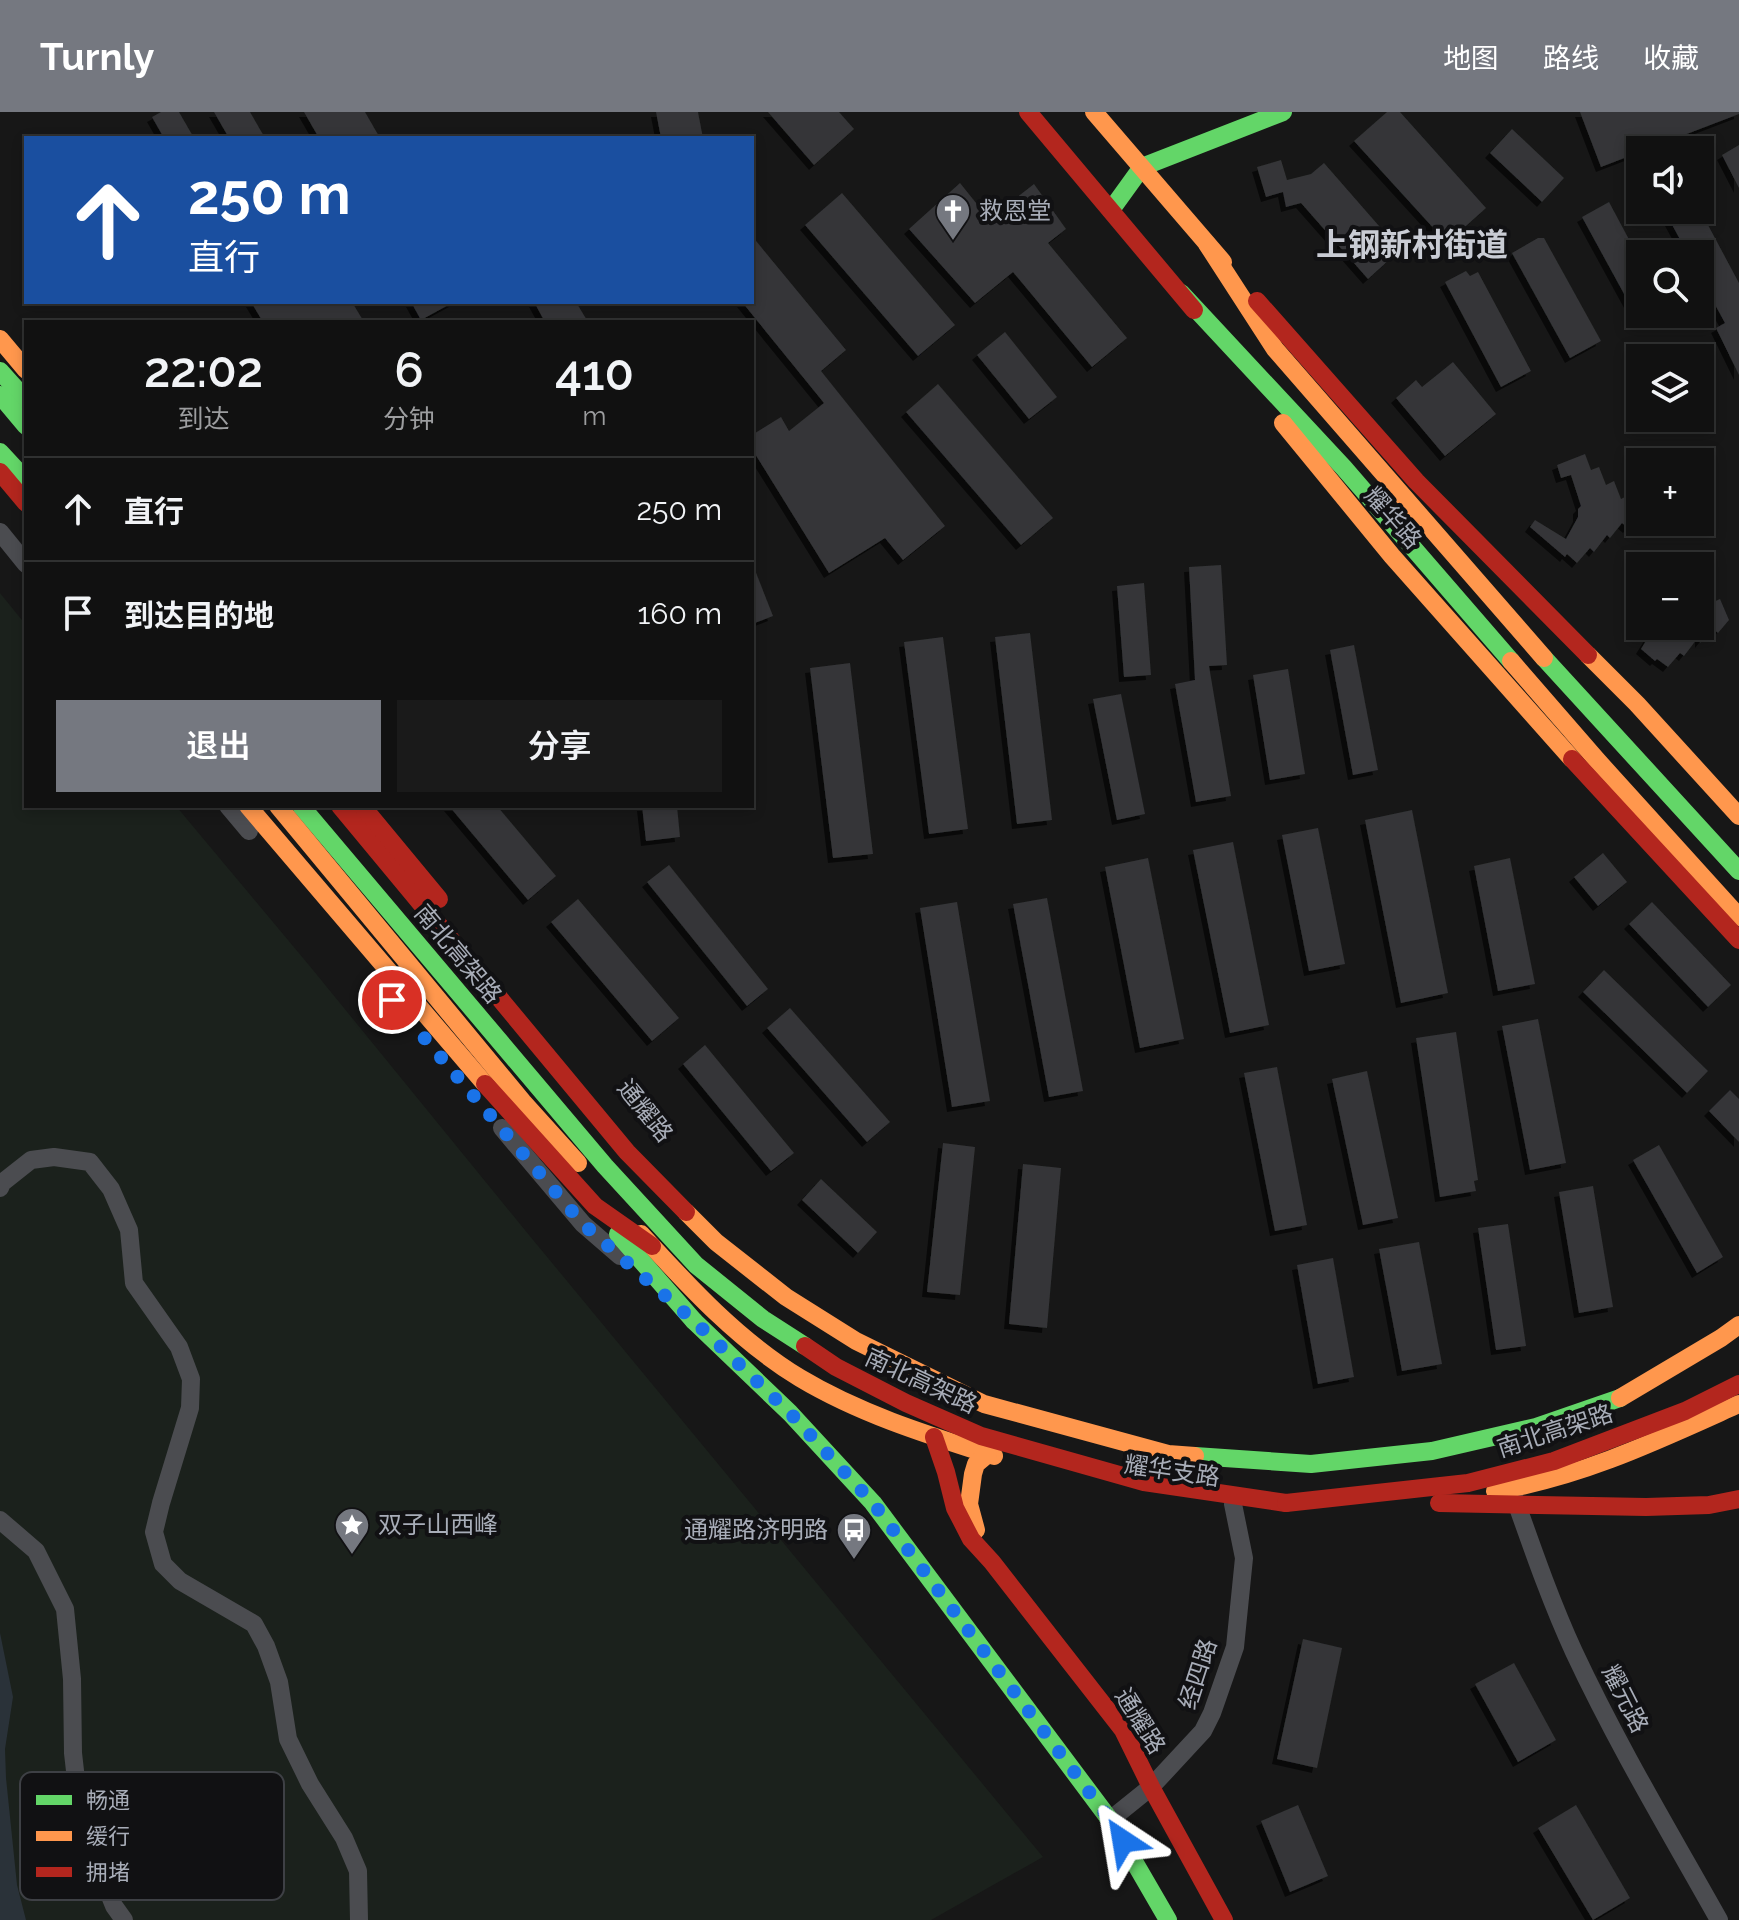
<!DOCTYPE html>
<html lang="zh">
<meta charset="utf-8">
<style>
body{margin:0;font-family:Raleway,"Noto Sans SC",sans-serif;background:#1a1a1a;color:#f1f3f6;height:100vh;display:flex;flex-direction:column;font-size:30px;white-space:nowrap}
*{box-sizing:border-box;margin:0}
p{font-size:26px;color:#9c9d9f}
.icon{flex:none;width:44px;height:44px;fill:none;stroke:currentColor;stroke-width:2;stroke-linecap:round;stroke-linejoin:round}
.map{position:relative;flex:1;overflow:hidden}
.sheet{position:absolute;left:24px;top:208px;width:730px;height:488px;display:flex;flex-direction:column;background:#111;border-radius:0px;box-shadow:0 4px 12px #0003,0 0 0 2px #303131}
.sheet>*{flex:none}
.hud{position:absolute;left:24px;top:24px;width:730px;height:168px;border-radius:0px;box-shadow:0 4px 12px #0003,0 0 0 2px #303131;background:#1a4fa0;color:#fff;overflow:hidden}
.fabs{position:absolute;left:1626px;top:24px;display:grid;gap:16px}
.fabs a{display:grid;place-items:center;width:88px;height:88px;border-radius:0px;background:#111;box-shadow:0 4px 12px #0003,0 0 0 2px #303131;font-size:40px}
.pin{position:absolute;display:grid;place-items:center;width:68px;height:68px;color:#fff;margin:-34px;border:4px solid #fff;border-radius:50%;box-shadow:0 2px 8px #0007}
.me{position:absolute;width:88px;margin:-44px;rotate:327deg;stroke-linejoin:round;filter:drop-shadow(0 0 6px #0008)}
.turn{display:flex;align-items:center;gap:28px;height:168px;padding:0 32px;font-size:36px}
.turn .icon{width:104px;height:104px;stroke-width:2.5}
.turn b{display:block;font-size:56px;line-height:68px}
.eta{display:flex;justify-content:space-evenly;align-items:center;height:136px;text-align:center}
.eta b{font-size:48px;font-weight:600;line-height:56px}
.action{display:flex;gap:16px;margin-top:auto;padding:16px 32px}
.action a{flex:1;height:92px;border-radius:0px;background:#757880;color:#fff;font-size:32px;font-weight:600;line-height:92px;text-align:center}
.action a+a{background:#1a1a1a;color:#f1f3f6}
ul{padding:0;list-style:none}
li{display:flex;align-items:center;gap:24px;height:104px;padding:0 32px;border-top:2px solid #303131}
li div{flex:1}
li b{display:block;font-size:30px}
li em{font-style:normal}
header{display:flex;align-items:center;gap:48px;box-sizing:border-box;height:112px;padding:0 40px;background:#757880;color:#fff}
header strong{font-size:38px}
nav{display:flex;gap:44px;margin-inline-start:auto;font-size:28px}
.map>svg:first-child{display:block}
.green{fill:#1b211c}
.water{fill:#2a3239}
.building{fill:#343537;filter:url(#shadow)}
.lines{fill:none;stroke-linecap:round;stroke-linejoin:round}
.street{stroke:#4b4c50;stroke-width:18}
.fast{stroke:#63d668;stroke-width:18}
.slow{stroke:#ff974d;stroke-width:18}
.jam{stroke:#b3261e;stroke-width:18}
.slow-bridge{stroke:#ff974d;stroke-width:18}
.jam-bridge{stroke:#b3261e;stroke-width:18}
.route{stroke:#1a73e8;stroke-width:14;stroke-dasharray:0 25.2}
.labels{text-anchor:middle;stroke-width:8;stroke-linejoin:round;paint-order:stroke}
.poi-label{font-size:24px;fill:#a8adb8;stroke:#111113;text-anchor:start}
.street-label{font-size:24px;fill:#a8adb8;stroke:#111113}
.district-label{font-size:32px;font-weight:bold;fill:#c9ccd4;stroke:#111113}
.key{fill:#111113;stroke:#3e4045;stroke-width:2}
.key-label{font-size:22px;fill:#a8adb8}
</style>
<header>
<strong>Turnly</strong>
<nav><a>地图</a><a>路线</a><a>收藏</a></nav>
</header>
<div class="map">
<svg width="1739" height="1808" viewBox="0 0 1739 1808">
<defs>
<filter id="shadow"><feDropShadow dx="-5" dy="5" stdDeviation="0" flood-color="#0009"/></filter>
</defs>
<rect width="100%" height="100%" fill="#171717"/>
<polygon class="green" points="0,481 26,513 26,694 176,694 313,858 529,1123 1043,1745 931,1808 0,1808"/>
<polygon class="water" points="0,1521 13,1585 5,1637 6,1666 17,1773 26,1808 0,1808"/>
<g class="building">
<polygon points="161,0 179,0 194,26 164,26 152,5"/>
<polygon points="214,0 250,0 265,26 229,26"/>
<polygon points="304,0 365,0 380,26 319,26"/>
<polygon points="656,0 698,0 703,26 661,26"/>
<polygon points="768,0 839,0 854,17 814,53"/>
<polygon points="1387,0 1400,0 1486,96 1447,131 1354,29"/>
<polygon points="1580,0 1739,0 1739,2 1645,38 1640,38 1640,40 1601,55"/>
<polygon points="1512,17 1564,66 1542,90 1490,41"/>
<polygon points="1739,33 1739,76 1722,43"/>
<polygon points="1281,48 1287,68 1311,62 1324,51 1400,138 1368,167 1301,91 1286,95 1283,80 1266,85 1257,55"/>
<polygon points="960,71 989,107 1034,72 1066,117 1048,131 1127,226 1092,255 1013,160 975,191 909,117"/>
<polygon points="842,81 955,213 918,244 805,113"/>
<polygon points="1609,90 1640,148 1640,211 1582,105"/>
<polygon points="1664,98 1700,98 1739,171 1739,263 1716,216 1725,211 1700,165 1700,142 1688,142"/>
<polygon points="752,124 846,238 821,259 945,414 903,448 885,426 829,461 752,337 752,323 781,305 789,319 824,291 742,190 752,190"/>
<polygon points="1538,126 1544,126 1601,229 1570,246 1512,141"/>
<polygon points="1466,159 1470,164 1478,160 1531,259 1501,275 1445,170"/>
<polygon points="251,190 352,190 364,210 263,210"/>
<polygon points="411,190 454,190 421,208"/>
<polygon points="534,190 576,190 588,210 545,210"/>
<polygon points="1005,220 1057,285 1029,307 977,243"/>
<polygon points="1453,250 1496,302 1445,344 1396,286 1416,268 1422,275"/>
<polygon points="938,272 1053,406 1021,433 906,300"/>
<polygon points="1585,342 1591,358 1599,355 1606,373 1614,369 1621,387 1629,383 1639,403 1628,416 1622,411 1610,426 1607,423 1594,440 1590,436 1577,451 1567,442 1565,445 1530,415 1535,408 1566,427 1578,405 1578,397 1581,394 1571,363 1561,366 1557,353"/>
<polygon points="753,453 773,504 752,512 752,454"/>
<polygon points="1221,453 1227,553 1209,554 1231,684 1196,690 1175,572 1195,568 1189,455"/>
<polygon points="1700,465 1702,465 1711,491 1720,487 1729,508 1718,521 1712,516 1700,531 1700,523 1684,544 1680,541 1668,555 1657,547 1655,549 1641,537 1655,514 1700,514"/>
<polygon points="1144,471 1151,563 1124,565 1117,474"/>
<polygon points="1030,521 1052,708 1017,712 995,525"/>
<polygon points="943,525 968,717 929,722 904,530"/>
<polygon points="1354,533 1378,658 1353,663 1330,538"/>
<polygon points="850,551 873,742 833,746 810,556"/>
<polygon points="1288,557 1305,662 1270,668 1253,563"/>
<polygon points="1121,582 1145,702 1117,708 1093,587"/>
<polygon points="449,694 497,694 556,764 528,788"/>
<polygon points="642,694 677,694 680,725 646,729"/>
<polygon points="1412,698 1448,881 1401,891 1365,708"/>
<polygon points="1318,716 1345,852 1309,859 1282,723"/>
<polygon points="1233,730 1269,913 1230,921 1193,738"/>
<polygon points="1603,741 1627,770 1598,794 1574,765"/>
<polygon points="1148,746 1184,927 1140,936 1105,755"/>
<polygon points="1510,746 1535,872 1498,879 1474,754"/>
<polygon points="669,753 768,877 747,894 647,770"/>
<polygon points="1047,786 1083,979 1049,985 1013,792"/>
<polygon points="578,787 679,906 652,929 551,810"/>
<polygon points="957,790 990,989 952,995 920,796"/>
<polygon points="1652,790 1731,873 1708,895 1629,812"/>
<polygon points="1604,858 1708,959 1687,981 1583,880"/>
<polygon points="790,896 890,1010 867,1030 767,916"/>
<polygon points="1538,907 1566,1051 1530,1058 1502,914"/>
<polygon points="1456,920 1478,1068 1474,1069 1476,1079 1440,1085 1416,926"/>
<polygon points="705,933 794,1041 771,1059 683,952"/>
<polygon points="1277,955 1307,1113 1275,1119 1244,961"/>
<polygon points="1367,959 1398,1106 1363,1113 1332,967"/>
<polygon points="1730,978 1739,987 1739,1030 1709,999"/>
<polygon points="943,1031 975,1035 960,1183 927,1180"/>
<polygon points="1659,1033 1723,1145 1697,1161 1633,1048"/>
<polygon points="1023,1052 1061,1056 1047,1216 1009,1212"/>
<polygon points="821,1067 877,1120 858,1141 802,1088"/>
<polygon points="1593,1074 1613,1195 1579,1201 1559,1080"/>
<polygon points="1508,1112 1526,1234 1496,1238 1478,1116"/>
<polygon points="1419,1130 1442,1252 1402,1259 1379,1137"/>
<polygon points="1333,1146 1354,1265 1318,1272 1297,1153"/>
<polygon points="1303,1527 1342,1536 1317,1656 1277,1647"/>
<polygon points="1514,1551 1556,1628 1518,1650 1475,1572"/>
<polygon points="1298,1693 1328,1764 1290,1780 1261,1709"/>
<polygon points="1576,1693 1630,1786 1593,1808 1538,1716"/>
</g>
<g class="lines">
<g class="street">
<polyline points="0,420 26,452"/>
<polyline points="228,694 249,719"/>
<polyline points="502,1016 583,1112 620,1144"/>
<polyline points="0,1076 2,1071 31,1048 54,1045 90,1050 111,1077 129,1118 134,1171 179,1235 191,1267 190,1296 161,1391 154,1420 163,1452 180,1469 254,1512 266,1534 279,1570 288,1627 310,1672 344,1726 358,1759 359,1808"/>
<path d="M1515,1387C1533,1438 1551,1490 1574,1540C1617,1632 1669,1719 1719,1808"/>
<polyline points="0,1408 36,1439 65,1497 72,1567 73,1641 81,1712 114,1794 124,1808"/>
<polyline points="1110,1708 1151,1675 1203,1619 1212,1601 1235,1535 1244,1446 1233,1392"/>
</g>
<g class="fast">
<polyline points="1111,98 1142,55 1283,0"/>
<polyline points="1181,181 1344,356 1511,549"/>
<polyline points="0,259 26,288"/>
<polyline points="0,283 26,314"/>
<polyline points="0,340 26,368"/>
<polyline points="1544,546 1739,759"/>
<polyline points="301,694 605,1054 696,1153 763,1207 805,1234"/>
<polyline points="618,1122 694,1209"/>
<polyline points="694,1209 790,1301 873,1391 1110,1708 1168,1808"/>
<polyline points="1195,1344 1311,1352 1432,1339 1536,1315 1620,1286"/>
</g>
<g class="slow">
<polyline points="1094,0 1223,150"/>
<polyline points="1207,132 1275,237 1544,546"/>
<polyline points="0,227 26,258"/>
<polyline points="1283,311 1392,444 1572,647"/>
<polyline points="1588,543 1637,592 1739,704"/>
<polyline points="1511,549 1596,647 1739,805"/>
<polyline points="248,694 485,972"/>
<polyline points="278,694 523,990 578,1051"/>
<polyline points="686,1100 716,1130 786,1185 856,1229 984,1292 1168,1342 1195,1344"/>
<path d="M641,1122C689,1175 739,1229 800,1266C860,1302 928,1323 994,1344"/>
<path d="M1495,1379C1582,1365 1659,1328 1739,1292"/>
<polyline points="976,1418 969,1392 973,1362 976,1352 988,1342"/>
</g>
<g class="jam">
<polyline points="1028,0 1194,198"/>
<polyline points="1257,189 1416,369 1588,543"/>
<polyline points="0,360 26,391"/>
<polyline points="1572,647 1739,828"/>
<polyline points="340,694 627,1040 686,1100"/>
<polyline points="362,694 439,787"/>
<polyline points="485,972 595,1094 652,1134"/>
<polyline points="805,1234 836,1255 906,1291 981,1324 1144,1370 1286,1391"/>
<polyline points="934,1325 946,1360 955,1396 971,1427 992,1450 1123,1618 1151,1675 1224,1808"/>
</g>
<polyline class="slow-bridge" points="1620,1286 1721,1226 1739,1213"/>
<g class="jam-bridge">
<polyline points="1286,1391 1468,1371 1554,1349 1685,1299 1739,1272"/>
<polyline points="1439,1391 1646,1395 1709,1393 1739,1387"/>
</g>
</g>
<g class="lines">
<polyline class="route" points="392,888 583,1112 694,1209 790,1301 873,1391 1110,1708 1123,1729"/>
</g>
<defs>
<g id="church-pin" transform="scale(1.8)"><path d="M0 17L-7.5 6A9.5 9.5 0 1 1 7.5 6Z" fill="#757880" stroke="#111113"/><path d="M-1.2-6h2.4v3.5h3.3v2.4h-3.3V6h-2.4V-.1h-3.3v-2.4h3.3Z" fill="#fff"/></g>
<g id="sight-pin" transform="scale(1.8)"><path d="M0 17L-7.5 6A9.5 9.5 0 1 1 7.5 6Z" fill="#757880" stroke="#111113"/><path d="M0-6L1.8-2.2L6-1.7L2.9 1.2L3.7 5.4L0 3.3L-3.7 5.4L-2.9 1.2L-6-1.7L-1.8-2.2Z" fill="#fff"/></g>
<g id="bus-pin" transform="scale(1.8)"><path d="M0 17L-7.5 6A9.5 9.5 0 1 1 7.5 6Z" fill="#757880" stroke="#111113"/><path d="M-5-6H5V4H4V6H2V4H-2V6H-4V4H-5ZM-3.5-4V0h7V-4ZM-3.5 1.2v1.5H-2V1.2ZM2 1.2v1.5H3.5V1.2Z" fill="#fff"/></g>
</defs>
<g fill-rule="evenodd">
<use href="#church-pin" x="953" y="99"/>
<use href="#sight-pin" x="352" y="1413"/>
<use href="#bus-pin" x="854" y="1418"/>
</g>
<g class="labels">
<g class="poi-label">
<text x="979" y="107">救恩堂</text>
<text x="378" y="1421">双子山西峰</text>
<text x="828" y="1426" text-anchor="end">通耀路济明路</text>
</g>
<g class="street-label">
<text transform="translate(1393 406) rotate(49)" y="8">耀华路</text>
<text transform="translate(458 842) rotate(50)" y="8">南北高架路</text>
<text transform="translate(645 999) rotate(51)" y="8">通耀路</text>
<text transform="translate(921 1269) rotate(25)" y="8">南北高架路</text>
<text transform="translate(1555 1319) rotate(-18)" y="8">南北高架路</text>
<text transform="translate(1172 1359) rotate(8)" y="8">耀华支路</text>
<text transform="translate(1198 1562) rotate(-72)" y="8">经四路</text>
<text transform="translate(1625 1587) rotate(63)" y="8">耀元路</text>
<text transform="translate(1140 1609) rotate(58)" y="8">通耀路</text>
</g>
<g class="district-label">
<text x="1412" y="144">上钢新村街道</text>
</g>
</g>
<rect x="20" y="1660" width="264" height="128" rx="12" class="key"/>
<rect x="36" y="1683" width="36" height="10" fill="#63d668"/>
<rect x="36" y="1719" width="36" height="10" fill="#ff974d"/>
<rect x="36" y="1755" width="36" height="10" fill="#b3261e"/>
<g class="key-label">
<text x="86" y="1696">畅通</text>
<text x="86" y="1732">缓行</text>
<text x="86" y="1768">拥堵</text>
</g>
</svg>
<div class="fabs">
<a><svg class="icon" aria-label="sound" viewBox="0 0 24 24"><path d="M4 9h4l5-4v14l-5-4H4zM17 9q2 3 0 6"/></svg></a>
<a><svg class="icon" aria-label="search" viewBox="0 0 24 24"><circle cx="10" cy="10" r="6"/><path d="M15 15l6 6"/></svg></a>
<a><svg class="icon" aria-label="layers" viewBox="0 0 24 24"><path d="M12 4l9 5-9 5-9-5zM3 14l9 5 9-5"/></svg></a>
<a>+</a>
<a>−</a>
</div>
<div class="pin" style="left:392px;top:888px;background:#d93025"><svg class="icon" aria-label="arrive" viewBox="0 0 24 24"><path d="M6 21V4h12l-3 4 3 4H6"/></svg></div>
<svg class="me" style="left:1123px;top:1729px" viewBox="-20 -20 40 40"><path d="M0-17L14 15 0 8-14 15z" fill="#1a73e8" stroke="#fff" stroke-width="4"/></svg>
<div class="hud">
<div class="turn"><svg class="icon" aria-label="ahead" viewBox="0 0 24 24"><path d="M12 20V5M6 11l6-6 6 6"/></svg><div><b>250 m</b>直行</div></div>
</div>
<section class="sheet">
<div class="eta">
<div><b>22:02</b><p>到达</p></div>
<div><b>6</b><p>分钟</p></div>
<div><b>410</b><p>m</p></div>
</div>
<ul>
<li><svg class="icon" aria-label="ahead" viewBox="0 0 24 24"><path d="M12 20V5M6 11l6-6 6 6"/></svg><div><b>直行</b></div><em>250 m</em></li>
<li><svg class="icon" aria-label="arrive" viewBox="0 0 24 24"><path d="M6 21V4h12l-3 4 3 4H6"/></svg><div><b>到达目的地</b></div><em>160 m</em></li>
</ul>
<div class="action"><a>退出</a><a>分享</a></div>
</section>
</div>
